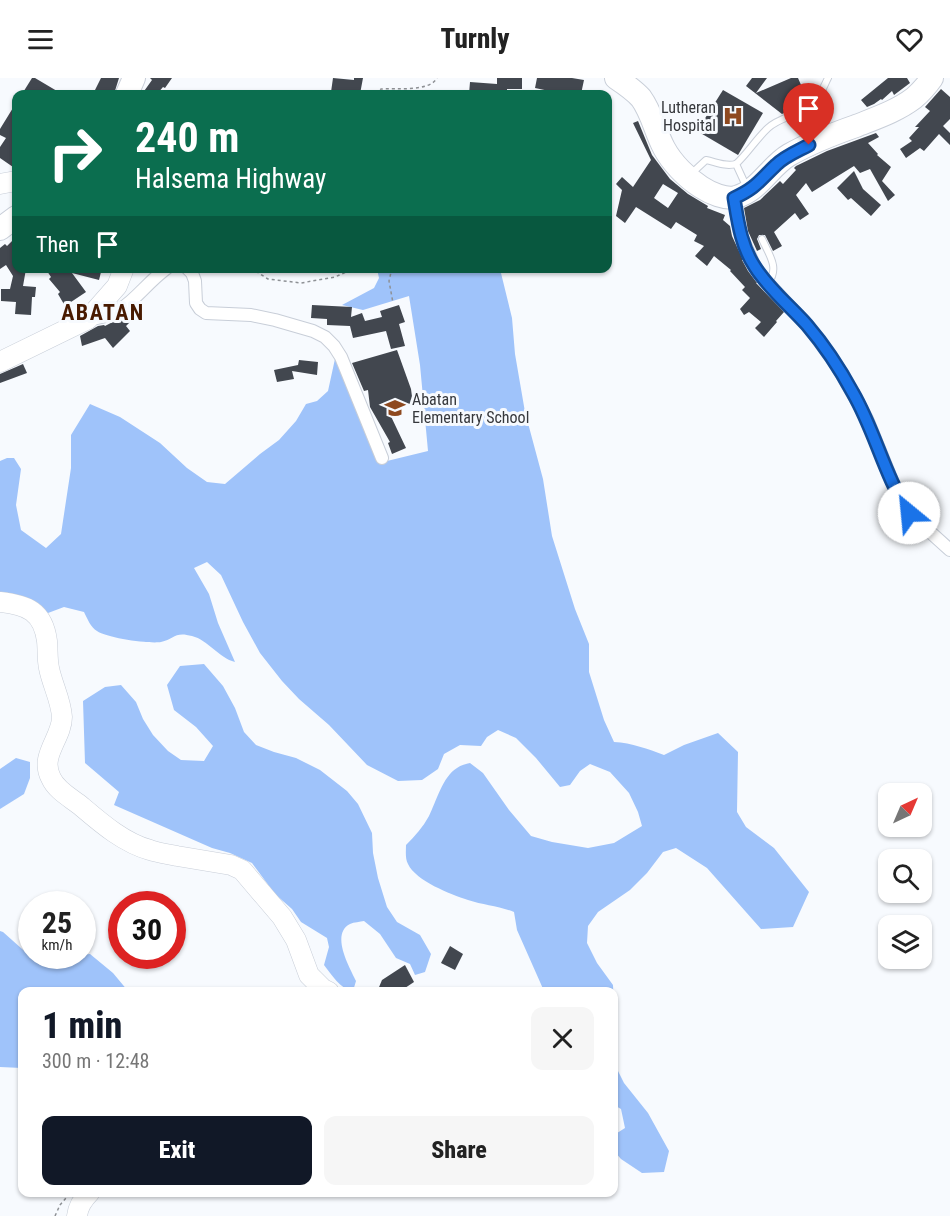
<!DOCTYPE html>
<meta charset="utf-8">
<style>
body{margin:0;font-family:"Roboto Condensed",sans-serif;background:#f6f6f6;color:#222;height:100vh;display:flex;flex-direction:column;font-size:22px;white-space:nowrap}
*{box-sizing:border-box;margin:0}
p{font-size:20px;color:#767676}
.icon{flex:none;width:33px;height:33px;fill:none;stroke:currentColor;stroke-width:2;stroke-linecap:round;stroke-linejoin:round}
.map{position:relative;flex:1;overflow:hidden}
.panel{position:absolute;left:18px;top:909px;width:600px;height:210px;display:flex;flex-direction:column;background:#fff;border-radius:12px;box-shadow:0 2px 4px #0004}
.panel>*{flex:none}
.hud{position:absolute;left:12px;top:12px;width:600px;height:183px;border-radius:12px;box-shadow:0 2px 4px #0004;background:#0b6e4f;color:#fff;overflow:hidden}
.needle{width:39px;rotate:44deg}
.controls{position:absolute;left:878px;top:705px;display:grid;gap:12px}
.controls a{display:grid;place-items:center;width:54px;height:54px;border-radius:12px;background:#fff;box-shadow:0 2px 4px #0004;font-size:30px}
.speed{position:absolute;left:18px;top:813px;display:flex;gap:12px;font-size:30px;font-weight:700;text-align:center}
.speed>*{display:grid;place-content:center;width:78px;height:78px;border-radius:50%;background:#fff;box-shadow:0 2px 4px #0004;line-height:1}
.speed small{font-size:15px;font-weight:400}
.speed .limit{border:9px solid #d22;background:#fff;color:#111}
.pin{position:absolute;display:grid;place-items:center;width:51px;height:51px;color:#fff;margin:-62px -26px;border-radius:50% 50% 50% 0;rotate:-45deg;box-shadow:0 0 6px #0007}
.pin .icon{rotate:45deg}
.me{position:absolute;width:66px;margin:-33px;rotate:332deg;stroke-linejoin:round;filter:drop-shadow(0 0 4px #0008)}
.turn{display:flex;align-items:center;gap:21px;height:126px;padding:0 24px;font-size:27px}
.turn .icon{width:78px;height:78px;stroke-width:2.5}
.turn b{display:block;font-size:42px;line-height:51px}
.then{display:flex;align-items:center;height:57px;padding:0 24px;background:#0003;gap:12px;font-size:22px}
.round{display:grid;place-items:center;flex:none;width:63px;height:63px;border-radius:12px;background:#f6f6f6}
.head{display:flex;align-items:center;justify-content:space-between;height:102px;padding:0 24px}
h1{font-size:36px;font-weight:800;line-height:45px;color:#111827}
.button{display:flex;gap:12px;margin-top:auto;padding:12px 24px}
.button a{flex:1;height:69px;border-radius:12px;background:#111827;color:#fff;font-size:24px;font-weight:800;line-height:69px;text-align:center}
.button a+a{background:#f6f6f6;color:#222}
header{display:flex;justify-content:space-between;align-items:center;height:78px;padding:0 24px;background:#fff;font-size:27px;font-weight:800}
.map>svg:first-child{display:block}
.forest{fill:#9fc3fa}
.building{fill:#42474f;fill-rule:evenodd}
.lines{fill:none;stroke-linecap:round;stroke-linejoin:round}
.lane-casing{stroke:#c8ced8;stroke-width:8}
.street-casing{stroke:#c8ced8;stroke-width:14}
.primary-casing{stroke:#c8ced8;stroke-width:21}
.highway-casing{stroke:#c8ced8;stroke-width:24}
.path{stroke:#8e9195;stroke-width:1.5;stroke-dasharray:3 3;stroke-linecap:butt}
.lane{stroke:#fff;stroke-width:6}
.street{stroke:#fff;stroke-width:12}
.primary{stroke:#fff;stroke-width:20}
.highway{stroke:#fff;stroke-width:22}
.route-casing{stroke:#114b97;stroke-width:15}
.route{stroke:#1a73e8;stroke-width:10}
.labels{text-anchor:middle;stroke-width:6;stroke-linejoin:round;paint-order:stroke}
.poi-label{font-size:16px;fill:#36383c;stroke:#f7fafe;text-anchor:end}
.district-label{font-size:22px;font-weight:bold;letter-spacing:1.5px;fill:#481a00;stroke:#f7fafe}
</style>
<header><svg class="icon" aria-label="menu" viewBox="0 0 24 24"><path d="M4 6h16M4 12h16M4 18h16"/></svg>Turnly<svg class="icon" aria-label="heart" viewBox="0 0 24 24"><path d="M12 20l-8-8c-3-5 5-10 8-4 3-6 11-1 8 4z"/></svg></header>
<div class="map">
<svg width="950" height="1138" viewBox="0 0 950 1138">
<rect width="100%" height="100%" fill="#f7fafe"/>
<g class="forest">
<path d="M377,191H500L512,240L515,276L525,334L543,401L552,458L575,531L589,566V594L604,642L614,664C632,665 648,671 664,677L684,667L718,655L738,674L737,734L746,749L774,770L809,814L793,849L761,851L707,790L676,770L663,774L647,795L630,812L598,834L588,848L587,865L597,885L613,907L614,933V935V914L544,913L517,852L514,834C499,828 483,827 468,822C450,816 416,803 408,786C405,781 406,773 406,767C415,758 423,749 429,738C436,724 443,698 457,690C461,687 466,686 470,685L483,695L509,732L531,758L552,764L588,770L614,765L642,748L638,734L629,715L610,694L590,686L580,693L570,707L560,709L536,680L516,660L498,652L487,659L481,668L460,667L444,676L438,691L422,702L398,703L367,687L329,647L299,621L282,603L260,575L243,544L221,497L207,484L194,490L209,516L218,545L235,584C219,580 208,562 192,558C175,553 174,561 161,564C149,566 107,560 97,553C91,550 87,540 84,534L64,529L48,535C35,523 17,517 0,514V383L7,380H14L21,391L16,427L21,452L46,470L61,456L71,390V357L90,326L120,339L160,365L187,390L207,404L225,406L260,376L279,362L296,343L306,326L317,323L328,313L338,267L387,383L428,373L420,287L409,218L363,232L342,227L374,210L379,200Z"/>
<path d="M204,586L223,608L235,630L244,654L256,667L274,674L296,680L320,692L347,713L358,726L372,755L373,775L378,800L387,829L397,844L420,857L431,876L425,894L415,897L410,886L396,880L380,856L364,843C360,844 354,844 350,846C330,856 350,890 356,903L353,913C340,911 332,897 324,887L329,869L327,860L301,844L292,831L275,816L252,785L230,775L212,770L114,727L119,714L85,685L83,623L105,609L121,607L136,624L143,641L153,657L168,673L181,682L204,683L213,668L196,649L174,632L167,607L180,588Z"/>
<polygon points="16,680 30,684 30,700 24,716 0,731 0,691"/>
<polygon points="0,853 3,854 40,887 70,878 90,876 113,895 128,913 22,914 22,990 0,989"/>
<polygon points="614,985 624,1005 648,1035 669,1073 664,1094 642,1095 621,1081 614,1073 614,1057 625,1050 621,1031 614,1027"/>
</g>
<g class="building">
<polygon points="32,0 35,0 62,16 22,16"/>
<polygon points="101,0 119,0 114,16 93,16"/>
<polygon points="150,0 172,0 165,10 163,9 157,16 142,16 152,2"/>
<polygon points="333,0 354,2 354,0 363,0 360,16 331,14"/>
<polygon points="497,0 522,0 522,11 507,11 507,16 469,16 470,4 497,6"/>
<polygon points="537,0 572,0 584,2 581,16 553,16 554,14 535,10"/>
<polygon points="752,0 767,0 756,15 791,0 798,0 808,23 797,29 782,36 746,8"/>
<polygon points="888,0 907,0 910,5 894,17 892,13 882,22 881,21 874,26 867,29 861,22"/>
<polygon points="941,11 950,19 950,41 943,48 950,55 950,67 939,56 924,73 920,70 906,80 900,71 912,63 909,60 919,49 915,49 930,33 925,29"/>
<polygon points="723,12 763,35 738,77 697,53"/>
<polygon points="16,25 16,85 13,89 0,80 0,69 6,60 0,57 0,51"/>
<path d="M638,43L652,77L670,101L688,116L708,128L707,130L725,137L723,142L730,148L732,158L743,182H742L748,193L757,205H756L784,234L776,243L777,244L764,259L755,250L761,244L749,234L744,237L740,231L750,220L742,212L745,209L730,193L731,192L714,178L707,188L695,178L704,168L694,163L697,157L676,144L671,151L636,129L625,145L616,138L622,112L616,106L622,99L633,109L651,82L633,45ZM663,106L678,115L668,130L654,120Z"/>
<polygon points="876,55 879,59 868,65 878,76 877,77 891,89 882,103 895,117 888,123 870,91 860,95 854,88 812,114 806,105 796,117 809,136 800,142 795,135 774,154 782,168 773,173 765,157 759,157 757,161 761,171 757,173 748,153 744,130 760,122 780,103 783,106 796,92 794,90 796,88 827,73"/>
<polygon points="854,93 863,111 881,127 871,138 851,120 848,122 837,110"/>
<polygon points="16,159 16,190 26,191 23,208 36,209 35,219 32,219 31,237 15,236 16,224 1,223 1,211 10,211 13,198 6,187 0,191 0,170 5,166 7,168"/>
<polygon points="45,190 102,190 99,202 72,195 86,214 65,228 58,216 60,214 49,201 51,199"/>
<polygon points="312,227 352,229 351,239 362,235 365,243 382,239 380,233 399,227 405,244 399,246 405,268 391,271 386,253 353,260 350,248 327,247 327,241 311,240"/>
<polygon points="130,235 135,239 126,248 130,253 113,270 105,260 82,268 80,258 98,248 104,247 105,248"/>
<polygon points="397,272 411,311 413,326 387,330 406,370 392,376 388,365 390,364 370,329 368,312 364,313 352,285"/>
<polygon points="299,282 318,284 317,297 292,293 294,301 277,304 274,292 298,287"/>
<polygon points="23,286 27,295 0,305 0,296"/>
<polygon points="450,868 463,876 455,892 441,885"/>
<polygon points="405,887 414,904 399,914 377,914 382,902"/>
</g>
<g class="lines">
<g class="lane-casing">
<g id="lane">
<path d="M692,95L706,82C716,84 725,89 736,86"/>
<path d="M747,110L736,86C748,75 756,61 768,50C780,39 797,38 810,28C819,21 823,10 828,0"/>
<path d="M762,161C769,177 780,190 768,205"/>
</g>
</g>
<g class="street-casing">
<g id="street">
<polyline points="734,120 740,155 755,189 768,205 808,248 837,288 867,341 900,422 909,435 950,472"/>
<polyline points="187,190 192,195 195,203 196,225 200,231 206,235 251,237 275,242 313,253 325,259 334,268 341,279 382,380"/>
<path d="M88,241C128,239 138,211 167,190"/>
</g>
</g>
<g class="primary-casing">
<g id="primary">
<polyline points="0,106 16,103"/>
<polyline points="0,284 88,241 117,208 124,190"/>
<path d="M0,524C27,527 43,533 47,563C48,572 47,581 49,590C52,606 61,622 62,639C62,660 39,678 51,700C56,712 71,720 81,728C101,745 124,765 150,772C158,775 168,776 177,778C195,781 213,784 231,787L242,792L282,839L296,862L309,897L323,911L329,914"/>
<path d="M77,1138C78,1128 83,1121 90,1114"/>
</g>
</g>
<g class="highway-casing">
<g id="highway">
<path d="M616,0C625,6 634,12 641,20C652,35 655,53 664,70C672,85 687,100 701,109C710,115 726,122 736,119C759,113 770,88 789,77C810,65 833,56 856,48C876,40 897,33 914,20C921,14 927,7 932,0"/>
<polyline points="127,16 134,0"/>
<polyline points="0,151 16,139"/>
</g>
</g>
<g class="path">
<path d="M376,16L381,11C396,10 430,14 437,0"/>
<polyline points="251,190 268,201 301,205 335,199 355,190"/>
<polyline points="392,190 389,203 393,225"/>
<polyline points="55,1138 60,1127 66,1120"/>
</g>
<use href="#lane" class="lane"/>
<use href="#street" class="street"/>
<use href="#primary" class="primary"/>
<use href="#highway" class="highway"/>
</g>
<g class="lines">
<g class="route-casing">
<path id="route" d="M809,67C798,73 785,78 776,87C759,103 756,110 734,120C738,144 741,168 755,189C769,211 790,228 807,247C825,268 840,291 853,315C875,353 885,399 909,435"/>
</g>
<use href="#route" class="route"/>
</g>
<defs>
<g id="hospital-bare" transform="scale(1.62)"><path d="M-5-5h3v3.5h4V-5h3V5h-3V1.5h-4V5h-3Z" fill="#8e491f" stroke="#f7fafe" stroke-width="2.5" paint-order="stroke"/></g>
<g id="school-bare" transform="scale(1.62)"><path d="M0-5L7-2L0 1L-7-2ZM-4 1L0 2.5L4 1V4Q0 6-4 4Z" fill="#8e491f" stroke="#f7fafe" stroke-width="2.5" paint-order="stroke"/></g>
</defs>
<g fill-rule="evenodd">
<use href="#hospital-bare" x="733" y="38"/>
<use href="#school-bare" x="395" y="330"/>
</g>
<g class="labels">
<g class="poi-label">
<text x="716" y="35">Lutheran<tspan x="716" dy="18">Hospital</tspan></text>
<text x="412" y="327" text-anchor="start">Abatan<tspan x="412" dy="18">Elementary School</tspan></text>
</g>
<g class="district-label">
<text x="103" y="242">ABATAN</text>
</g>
</g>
</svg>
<div class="controls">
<a><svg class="needle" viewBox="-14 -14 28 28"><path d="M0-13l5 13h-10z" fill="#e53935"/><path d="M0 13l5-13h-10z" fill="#767676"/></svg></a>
<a><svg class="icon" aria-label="search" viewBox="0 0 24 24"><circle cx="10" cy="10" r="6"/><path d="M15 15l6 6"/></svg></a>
<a><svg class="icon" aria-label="layers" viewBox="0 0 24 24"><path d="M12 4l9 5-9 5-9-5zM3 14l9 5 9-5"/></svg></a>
</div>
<div class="speed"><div>25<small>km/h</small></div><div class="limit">30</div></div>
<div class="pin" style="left:809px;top:67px;background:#d93025"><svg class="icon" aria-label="arrive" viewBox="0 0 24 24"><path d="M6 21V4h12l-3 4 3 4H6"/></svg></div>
<svg class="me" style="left:909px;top:435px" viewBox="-20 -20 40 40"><circle r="19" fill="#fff"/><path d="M0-13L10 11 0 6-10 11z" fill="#1a73e8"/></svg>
<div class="hud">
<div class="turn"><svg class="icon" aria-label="right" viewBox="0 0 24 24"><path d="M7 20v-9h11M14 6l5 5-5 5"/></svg><div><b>240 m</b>Halsema Highway</div></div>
<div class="then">Then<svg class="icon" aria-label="arrive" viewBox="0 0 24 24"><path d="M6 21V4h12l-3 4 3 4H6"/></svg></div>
</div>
<section class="panel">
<div class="head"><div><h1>1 min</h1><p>300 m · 12:48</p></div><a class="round"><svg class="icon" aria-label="close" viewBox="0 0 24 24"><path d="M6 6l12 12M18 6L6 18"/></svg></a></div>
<div class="button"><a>Exit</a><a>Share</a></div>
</section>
</div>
